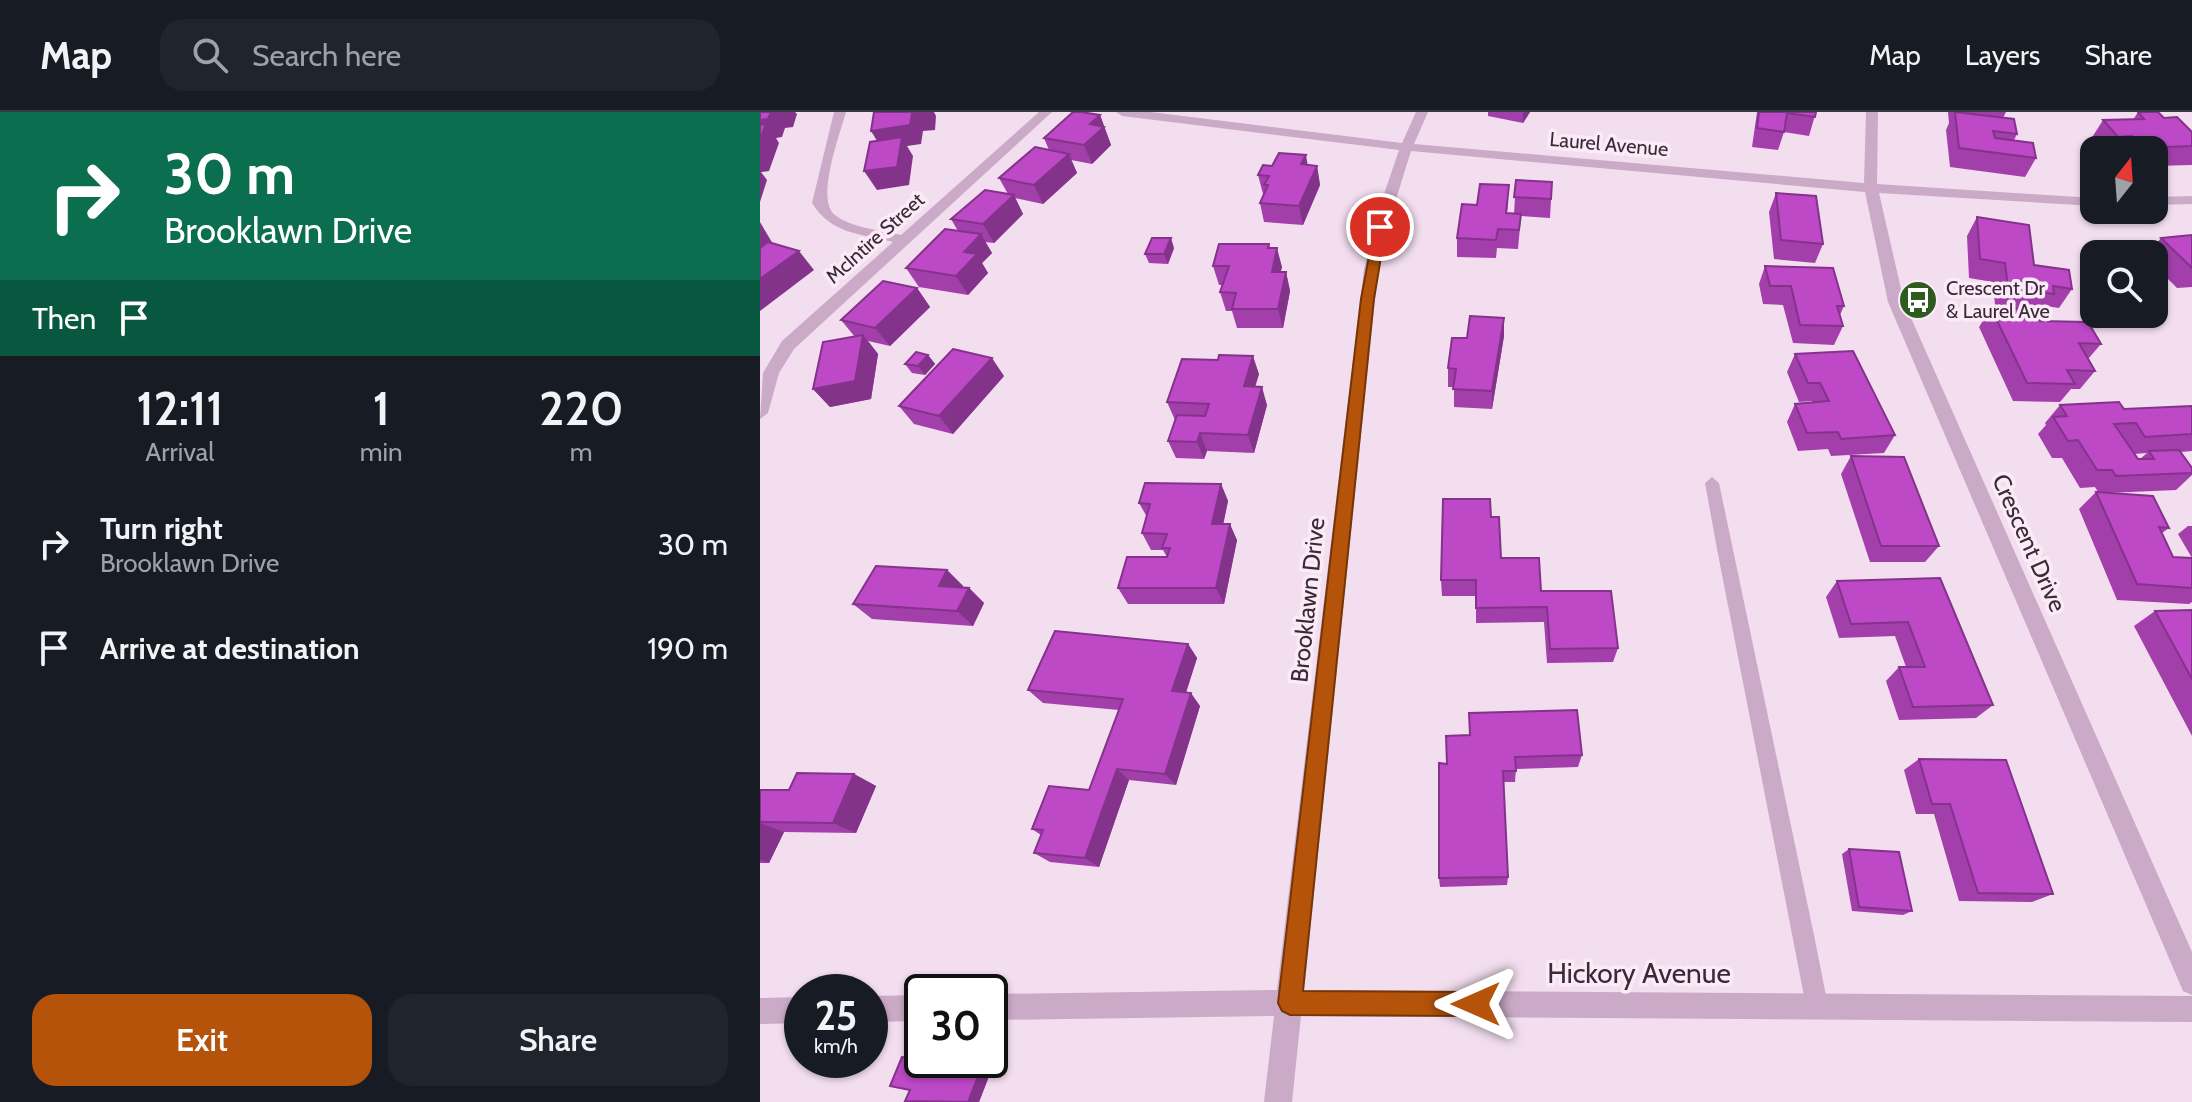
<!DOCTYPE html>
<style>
body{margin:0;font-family:Cabin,sans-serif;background:#20242c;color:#f1f3f6;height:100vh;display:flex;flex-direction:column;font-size:30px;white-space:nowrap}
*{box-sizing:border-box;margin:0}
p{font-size:26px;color:#9ea1a6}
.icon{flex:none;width:44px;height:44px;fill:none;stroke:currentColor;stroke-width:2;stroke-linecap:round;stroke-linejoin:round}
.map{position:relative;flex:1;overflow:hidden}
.details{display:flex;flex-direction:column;background:#171b24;width:760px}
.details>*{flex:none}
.top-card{background:#0b6e4f;color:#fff;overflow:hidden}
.needle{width:52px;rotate:17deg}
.tools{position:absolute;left:1320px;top:24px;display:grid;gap:16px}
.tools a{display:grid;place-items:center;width:88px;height:88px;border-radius:16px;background:#171b24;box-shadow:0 2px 6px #0004;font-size:40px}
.speed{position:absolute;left:24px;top:862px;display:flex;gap:16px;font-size:40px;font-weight:700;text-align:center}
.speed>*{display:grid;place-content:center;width:104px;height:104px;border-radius:50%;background:#171b24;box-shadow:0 2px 6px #0004;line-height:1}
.speed small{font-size:20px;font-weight:400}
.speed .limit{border:4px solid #111;border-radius:12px;background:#fff;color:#111}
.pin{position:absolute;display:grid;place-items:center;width:68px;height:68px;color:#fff;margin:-34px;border:4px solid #fff;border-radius:50%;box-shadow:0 2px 8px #0007}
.me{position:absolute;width:88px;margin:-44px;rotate:270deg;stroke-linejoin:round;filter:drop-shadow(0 0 6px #0008)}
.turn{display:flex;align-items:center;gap:28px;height:168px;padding:0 32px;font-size:36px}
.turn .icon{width:104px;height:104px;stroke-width:2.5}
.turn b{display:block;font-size:56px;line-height:68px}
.then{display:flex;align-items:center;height:76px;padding:0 32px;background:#0003;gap:16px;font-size:30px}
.eta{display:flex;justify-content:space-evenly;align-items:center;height:136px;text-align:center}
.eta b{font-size:48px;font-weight:600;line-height:56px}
.cta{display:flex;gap:16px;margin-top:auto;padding:16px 32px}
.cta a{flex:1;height:92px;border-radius:24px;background:#b45309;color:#fff;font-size:32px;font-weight:600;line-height:92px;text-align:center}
.cta a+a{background:#20242c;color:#f1f3f6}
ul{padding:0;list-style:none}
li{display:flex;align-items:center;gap:24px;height:104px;padding:0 32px}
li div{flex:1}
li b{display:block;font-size:30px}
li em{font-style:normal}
header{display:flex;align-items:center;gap:48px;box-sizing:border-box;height:112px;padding:0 40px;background:#171b24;border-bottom:2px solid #363941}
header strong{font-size:38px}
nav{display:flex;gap:44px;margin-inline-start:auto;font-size:28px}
.search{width:560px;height:72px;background:#20242c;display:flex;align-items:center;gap:20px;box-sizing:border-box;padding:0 28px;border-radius:24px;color:#9ea1a6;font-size:30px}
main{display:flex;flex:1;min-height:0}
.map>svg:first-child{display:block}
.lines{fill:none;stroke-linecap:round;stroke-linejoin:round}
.service{fill:#cbaac7;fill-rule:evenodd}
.minor{fill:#cbaac7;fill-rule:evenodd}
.wall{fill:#a33fab;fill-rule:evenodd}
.shaded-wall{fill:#84338b}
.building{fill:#bd49c7;stroke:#84338b;stroke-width:2}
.route{fill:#b45309;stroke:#753606;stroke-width:2}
.labels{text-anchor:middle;stroke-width:7;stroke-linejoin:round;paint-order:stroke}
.far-street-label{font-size:20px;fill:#392939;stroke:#faebf7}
.far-poi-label{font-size:20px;fill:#392939;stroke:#faebf7;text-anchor:start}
.street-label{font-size:24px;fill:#392939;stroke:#faebf7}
.near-street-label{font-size:28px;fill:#392939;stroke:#faebf7}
</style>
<header>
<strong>Map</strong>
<div class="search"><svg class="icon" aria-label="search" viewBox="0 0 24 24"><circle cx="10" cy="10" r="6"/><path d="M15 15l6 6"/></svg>Search here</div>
<nav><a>Map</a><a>Layers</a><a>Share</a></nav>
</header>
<main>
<section class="details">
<div class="top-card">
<div class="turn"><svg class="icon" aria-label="right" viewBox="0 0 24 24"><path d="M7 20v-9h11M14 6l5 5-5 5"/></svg><div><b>30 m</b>Brooklawn Drive</div></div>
<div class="then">Then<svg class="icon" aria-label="arrive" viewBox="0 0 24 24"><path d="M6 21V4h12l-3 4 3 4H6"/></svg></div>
</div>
<div class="eta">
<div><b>12:11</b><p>Arrival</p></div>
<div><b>1</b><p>min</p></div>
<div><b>220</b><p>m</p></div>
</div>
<ul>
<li><svg class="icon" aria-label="right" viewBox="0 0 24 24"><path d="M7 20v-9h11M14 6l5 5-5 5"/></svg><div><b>Turn right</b><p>Brooklawn Drive</p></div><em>30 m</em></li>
<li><svg class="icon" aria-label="arrive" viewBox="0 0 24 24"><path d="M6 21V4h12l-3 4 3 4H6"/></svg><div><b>Arrive at destination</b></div><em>190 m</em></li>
</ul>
<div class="cta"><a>Exit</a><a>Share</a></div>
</section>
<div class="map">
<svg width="1432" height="990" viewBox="0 0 1432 990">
<rect width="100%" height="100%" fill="#f3deef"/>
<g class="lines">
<polygon class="service" points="952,365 959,371 1055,828 1068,894 1064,901 1057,905 1050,901 1046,894 957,437 945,371"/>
<g class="minor">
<path d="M74,0H86C80,22 55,88 75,103C92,116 120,118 141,123L279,0H292L34,237L19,261L8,301L0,307L3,261L22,229L133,130C101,122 71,122 52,91Z"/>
<polygon points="356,0 391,0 642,31 656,0 668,0 654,32 1104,71 1106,0 1118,0 1117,72 1334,86 1334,94 1119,81 1144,190 1432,840 1432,883 1423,879 1128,190 1105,80 651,39 633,97 618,157 544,878 1432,884 1432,910 541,904 532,990 504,990 514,904 230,908 230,882 517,878 604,157 619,97 639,38 362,4"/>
<polygon points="1432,84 1432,92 1394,93 1394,85"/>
<polygon points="162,883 162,909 110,910 110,884"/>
<polygon points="42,885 42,911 0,912 0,886"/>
</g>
</g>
<g class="wall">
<polygon points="728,0 770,0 763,11 728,4"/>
<polygon points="997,0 1056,0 1049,24 1024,20 1018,38 992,35"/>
<polygon points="1188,0 1246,0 1243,6 1257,22 1254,28 1276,46 1265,65 1190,55 1186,18 1189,11"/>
<polygon points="1378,0 1404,6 1432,20 1432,53 1394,54 1394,38 1341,38 1331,27 1343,8 1373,8"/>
<polygon points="340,3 351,33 332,52 311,48 317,61 283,92 255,86 263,102 234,131 225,130 232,141 222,151 228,161 208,183 159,175 146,156 198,119 191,107 248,82 239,66 289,38 284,26"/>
<polygon points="547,53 557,54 560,73 543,113 504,110 500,91 504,82 503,82 498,63 512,54"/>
<polygon points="756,68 792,70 790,106 761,104 758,137 737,136 736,146 697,145 697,126 717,93 748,92 747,101 754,102"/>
<polygon points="1016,81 1063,132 1055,151 1014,147 1009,100"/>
<polygon points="1217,105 1274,153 1312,177 1299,196 1286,194 1281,201 1275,200 1280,209 1341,232 1328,247 1335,259 1320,277 1311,277 1300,290 1253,289 1219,215 1231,196 1256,197 1235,193 1233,170 1209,166 1207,124"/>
<polygon points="1432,123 1432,175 1417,176 1394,153 1394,142 1388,142 1401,126"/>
<polygon points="509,132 510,136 522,155 520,160 526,160 530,179 523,216 477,216 472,199 466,199 460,180 462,173 459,173 453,154"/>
<polygon points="414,136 408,152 389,151 385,142"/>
<polygon points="1005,154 1084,194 1080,203 1083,214 1074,233 1033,231 1023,193 1003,192 999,172"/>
<polygon points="157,176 170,195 130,234 108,229 118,242 111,287 70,295 53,277 95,225 81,208"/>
<polygon points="744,206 744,224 732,297 694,295 694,275 688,275 688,256 707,226"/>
<polygon points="1035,242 1135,323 1124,341 1071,344 1068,337 1038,339 1027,310 1035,292 1052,290 1052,289 1039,290 1027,260"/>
<polygon points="168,243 175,252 165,263 152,261 145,252"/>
<polygon points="499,262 495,274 507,293 494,341 447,339 444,347 416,346 408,329 415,308 407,290"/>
<polygon points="244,264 193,322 154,312 139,294"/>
<path d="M1300,293L1364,297L1432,294V339L1421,340L1432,356V363L1416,378L1347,381L1409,416L1402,421L1413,445L1432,446V490L1429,492L1357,488L1319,397L1336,380H1338L1335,375L1320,376L1302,346H1292L1278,322L1286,313L1285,311ZM1387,341L1380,347H1378L1374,342Z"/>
<polygon points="1091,344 1179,434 1165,450 1110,450 1081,362"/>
<polygon points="461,372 468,389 463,412 477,428 464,492 368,492 358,476 407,445 403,438 391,438 382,421 387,405 379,391"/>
<polygon points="731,405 741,446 781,479 858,536 853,550 787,551 784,510 716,511 716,484 682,484 681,468"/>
<polygon points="1428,414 1432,414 1432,446 1418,422"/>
<polygon points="187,458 203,474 202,476 209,476 224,491 213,514 112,507 93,492"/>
<polygon points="1180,466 1233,593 1216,606 1139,608 1126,569 1139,555 1146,555 1135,524 1079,526 1066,485 1077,469"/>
<polygon points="1432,498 1432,624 1374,514 1395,499"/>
<polygon points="428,532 437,546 426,581 440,594 416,673 369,668 339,755 290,750 274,741 281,723 272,717 329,678 359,598 283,591 268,578"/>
<polygon points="686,624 822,643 818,655 756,657 755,670 743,670 748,765 747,773 680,775 679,766 687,652"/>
<polygon points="1159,647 1293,782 1272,790 1199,789 1174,702 1156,702 1144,658"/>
<polygon points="94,662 116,674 96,721 24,720 9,751 0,751 0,678 29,678"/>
<polygon points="1089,737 1152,799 1143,803 1092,799 1082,742"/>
<polygon points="142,945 154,946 231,959 219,990 149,990 150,978"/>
</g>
<g class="shaded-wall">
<polygon points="11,0 35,0 37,2 33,15 25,16 22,25 16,26 19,31 9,59 1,60 7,68 0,90 0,8"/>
<polygon points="133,0 174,0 176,4 175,18 163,19 161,32 147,34 153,44 149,73 117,78 104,59 122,37 111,19"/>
<polygon points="763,0 770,0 763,11"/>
<polygon points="340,3 351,33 332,52 324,33 330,12"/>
<polygon points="309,42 317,61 283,92 274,73"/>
<polygon points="546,43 549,61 541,52"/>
<polygon points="557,54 560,73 543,113 539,94"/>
<polygon points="254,83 263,102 234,131 223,112"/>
<polygon points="0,110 13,132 0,137"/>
<polygon points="221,122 232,141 222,151 228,161 208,183 196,164 204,140"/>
<polygon points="411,126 414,136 408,152 404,142"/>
<polygon points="517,136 522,155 516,179 512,160"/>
<polygon points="39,139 54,158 0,199 0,167"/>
<polygon points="526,160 530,179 523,216 518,197"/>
<polygon points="157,176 170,195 130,234 115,216"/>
<polygon points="744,206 744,224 732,297 732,279"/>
<polygon points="103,223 118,242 111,287 70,295 53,277"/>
<polygon points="168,243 175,252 165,263 158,254"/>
<polygon points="493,244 499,262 490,292 484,274"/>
<polygon points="232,246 244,264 193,322 179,304"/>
<polygon points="502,275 507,293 494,341 488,323"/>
<polygon points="440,321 447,339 444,347 437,330"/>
<polygon points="461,372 468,389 460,428 452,412"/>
<polygon points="470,412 477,428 464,492 456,476"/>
<polygon points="187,458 203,474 195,490 179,474"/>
<polygon points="209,476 224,491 213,514 197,499"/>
<polygon points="428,532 437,546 422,592 412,579"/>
<polygon points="431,581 440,594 416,673 405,662"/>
<polygon points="357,657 369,668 339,755 325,746"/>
<polygon points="94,662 116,674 96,721 73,711"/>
<polygon points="0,711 24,720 9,751 0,748"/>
<polygon points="220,959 231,959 219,990 208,990"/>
</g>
<g class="building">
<polygon points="0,0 11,0 8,7 0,8"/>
<polygon points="114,0 158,0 152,1 150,13 111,19"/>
<polygon points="313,0 321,0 340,3 330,12 344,15 324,33 284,26"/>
<polygon points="999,0 1056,0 1055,5 1027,1 1024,20 997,16"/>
<polygon points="1195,0 1254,7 1257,22 1233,19 1235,26 1273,31 1276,46 1199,36"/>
<polygon points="1378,0 1398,0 1404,6 1417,5 1432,20 1432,34 1383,36 1372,24 1358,25 1343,8 1384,7"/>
<polygon points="6,12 0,27 0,13"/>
<polygon points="142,25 137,55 104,59 110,30"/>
<polygon points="275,35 309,42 274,73 239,66"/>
<polygon points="519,41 546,43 541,52 557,54 539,94 500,91 508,73 504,73 509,64 498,63 503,53 512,54"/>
<polygon points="756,68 792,70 791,87 754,85"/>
<polygon points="720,72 749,73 746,101 761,102 759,118 738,117 736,128 697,126 702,92 717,93"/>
<polygon points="225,78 254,83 223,112 191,107"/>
<polygon points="1016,81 1056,84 1063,132 1021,128"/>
<polygon points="1217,105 1269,113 1274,153 1309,158 1312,177 1293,174 1294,182 1248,175 1245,151 1220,147"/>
<polygon points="185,117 221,122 204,140 217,142 196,164 146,156"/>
<polygon points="1432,123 1432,156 1401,126"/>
<polygon points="392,126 411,126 404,142 385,142"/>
<polygon points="8,130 39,139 0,167 0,136"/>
<polygon points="459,132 509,132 508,136 517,136 512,160 526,160 518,197 472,197 476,181 460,180 469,154 453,154"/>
<polygon points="1005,154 1073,156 1084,194 1077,194 1083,214 1040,213 1031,174 1010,174"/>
<polygon points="123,169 157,176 115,216 81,208"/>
<polygon points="1231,196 1273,197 1280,209 1328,210 1341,232 1319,231 1335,259 1307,258 1315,272 1267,271"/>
<polygon points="710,204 744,206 732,279 693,277 696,257 688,256 692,226 707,226"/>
<polygon points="103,223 95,269 53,277 63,230"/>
<polygon points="193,237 232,246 179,304 139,294"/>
<polygon points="1093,239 1135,323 1081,327 1078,320 1047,321 1035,292 1069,289 1060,271 1048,271 1035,242"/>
<polygon points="156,240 168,243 158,254 145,252"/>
<polygon points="459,243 493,244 484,274 502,275 488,323 440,321 437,330 408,329 417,303 445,304 449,292 407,290 422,247 458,248"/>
<polygon points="1359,290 1364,297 1432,294 1432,322 1385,325 1376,311 1354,312 1378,347 1394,347 1389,339 1419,338 1432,356 1432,361 1356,364 1352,358 1337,358 1318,328 1308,329 1293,305 1307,304 1300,293"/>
<polygon points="1091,344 1144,345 1179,434 1121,434"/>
<polygon points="385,371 461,372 452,412 470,412 456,476 358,476 367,445 407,445 410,436 402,436 407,422 382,421 390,392 379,391"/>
<polygon points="1336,380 1393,384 1409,416 1399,415 1413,445 1432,446 1432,476 1377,472"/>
<polygon points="683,387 730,387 731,405 739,405 741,446 779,446 781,479 851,479 858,536 790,537 787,495 716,496 716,468 681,468"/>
<polygon points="116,454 187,458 179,474 209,476 197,499 93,492"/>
<polygon points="1180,466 1233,593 1153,595 1139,555 1165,555 1148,510 1091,512 1077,469"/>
<polygon points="1432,498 1432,567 1395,499"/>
<polygon points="295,519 428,532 412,579 431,581 405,662 357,657 325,746 274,741 283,718 272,717 289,674 329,678 363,587 268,578"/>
<polygon points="817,598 822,643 755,645 756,659 743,659 748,765 679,766 679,651 687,652 686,624 710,623 709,601"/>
<polygon points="1159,647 1246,648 1293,782 1218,781 1190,692 1172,692"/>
<polygon points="37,661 94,662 73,711 0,710 0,678 29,678"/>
<polygon points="1089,737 1139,740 1152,799 1099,795"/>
<polygon points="142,945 220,959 208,990 145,989 150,978 130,974"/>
</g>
<polygon class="route" points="615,112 626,115 614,187 543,879 716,880 724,884 728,892 724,901 716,904 530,903 522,899 518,891 601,187"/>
<defs>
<g id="bus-disc" transform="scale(2)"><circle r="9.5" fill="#2e5b1e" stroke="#faebf7"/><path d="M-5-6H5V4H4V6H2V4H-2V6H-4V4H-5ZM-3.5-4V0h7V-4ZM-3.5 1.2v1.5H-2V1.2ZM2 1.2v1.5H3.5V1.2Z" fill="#fff"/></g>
</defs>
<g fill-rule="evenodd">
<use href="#bus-disc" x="1158" y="188"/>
</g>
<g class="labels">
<g class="far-street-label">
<text transform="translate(849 32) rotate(5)" y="7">Laurel Avenue</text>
<text transform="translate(115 126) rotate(-42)" y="7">McIntire Street</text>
</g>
<g class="far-poi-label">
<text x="1186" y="183">Crescent Dr<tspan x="1186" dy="23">&amp; Laurel Ave</tspan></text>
</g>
<g class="street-label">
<text transform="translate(1269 431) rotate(66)" y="8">Crescent Drive</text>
<text transform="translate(548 488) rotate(-84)" y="8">Brooklawn Drive</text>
</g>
<g class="near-street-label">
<text x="879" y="871">Hickory Avenue</text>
</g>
</g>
</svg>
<div class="tools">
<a><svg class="needle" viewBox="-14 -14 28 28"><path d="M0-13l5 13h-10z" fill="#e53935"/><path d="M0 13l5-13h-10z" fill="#9ea1a6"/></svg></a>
<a><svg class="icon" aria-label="search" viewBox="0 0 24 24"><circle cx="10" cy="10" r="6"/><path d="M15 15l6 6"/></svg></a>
</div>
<div class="speed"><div>25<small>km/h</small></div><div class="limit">30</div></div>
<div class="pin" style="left:620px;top:115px;background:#d93025"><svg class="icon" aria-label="arrive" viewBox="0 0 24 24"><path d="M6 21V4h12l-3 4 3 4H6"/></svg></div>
<svg class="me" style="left:716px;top:892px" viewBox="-20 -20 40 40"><path d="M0-17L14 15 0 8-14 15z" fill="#b45309" stroke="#fff" stroke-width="4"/></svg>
</div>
</main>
